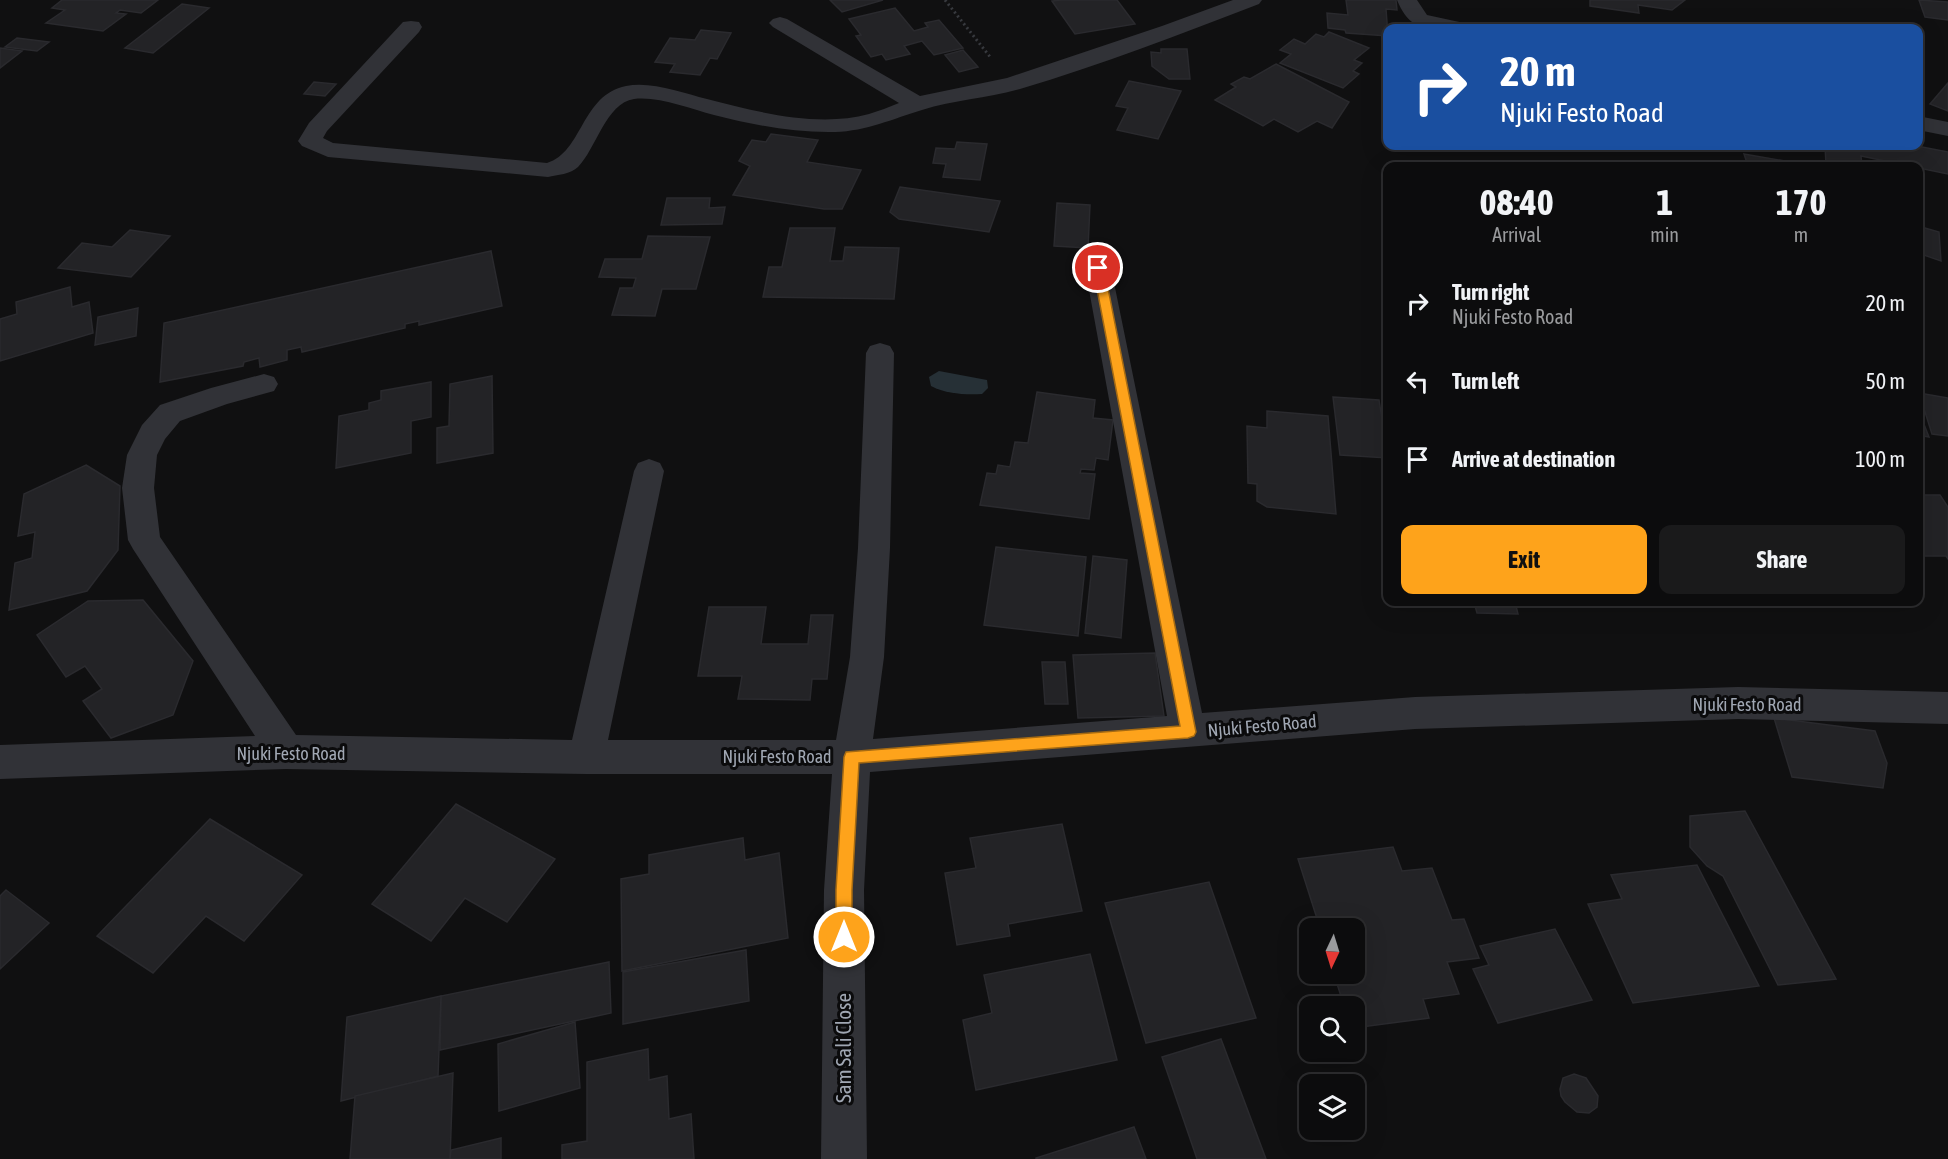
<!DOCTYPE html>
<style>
body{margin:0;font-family:"Asap Condensed",sans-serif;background:#1a1a1b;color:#f1f3f6;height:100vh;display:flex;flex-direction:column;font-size:22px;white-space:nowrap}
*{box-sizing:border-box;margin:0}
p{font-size:20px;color:#9a9b9d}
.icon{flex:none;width:33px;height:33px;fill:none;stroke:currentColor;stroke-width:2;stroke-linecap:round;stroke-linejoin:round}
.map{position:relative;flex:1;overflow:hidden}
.sheet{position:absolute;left:1383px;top:162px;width:540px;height:444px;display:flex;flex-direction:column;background:#0c0c0d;border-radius:12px;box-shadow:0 6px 24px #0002,0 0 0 2px #2c2c2e}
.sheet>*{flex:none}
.banner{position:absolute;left:1383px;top:24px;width:540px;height:126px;border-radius:12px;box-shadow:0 6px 24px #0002,0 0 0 2px #2c2c2e;background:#1a4fa0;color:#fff;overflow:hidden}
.needle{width:39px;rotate:184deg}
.controls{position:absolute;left:1299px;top:918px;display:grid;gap:12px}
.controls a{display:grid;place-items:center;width:66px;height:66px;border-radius:12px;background:#0c0c0d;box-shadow:0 6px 24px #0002,0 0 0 2px #2c2c2e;font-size:30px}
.pin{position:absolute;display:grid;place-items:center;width:51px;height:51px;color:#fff;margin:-26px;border:3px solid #fff;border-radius:50%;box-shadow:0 2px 6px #0007}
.me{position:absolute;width:66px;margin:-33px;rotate:0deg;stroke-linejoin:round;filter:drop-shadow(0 0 4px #0008)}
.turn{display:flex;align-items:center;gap:21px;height:126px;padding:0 18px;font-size:27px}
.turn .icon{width:78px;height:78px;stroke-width:2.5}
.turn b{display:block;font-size:42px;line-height:51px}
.eta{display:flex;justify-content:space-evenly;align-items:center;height:102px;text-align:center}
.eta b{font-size:36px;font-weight:700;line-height:42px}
.primary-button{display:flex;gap:12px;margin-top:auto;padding:12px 18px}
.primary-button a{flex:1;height:69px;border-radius:12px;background:#fea31b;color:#111;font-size:24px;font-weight:700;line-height:69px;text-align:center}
.primary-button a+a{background:#1a1a1b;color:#f1f3f6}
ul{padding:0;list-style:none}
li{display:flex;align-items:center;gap:18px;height:78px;padding:0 18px}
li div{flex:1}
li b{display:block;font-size:22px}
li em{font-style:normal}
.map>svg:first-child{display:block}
.water{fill:#263036}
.building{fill:#232326;stroke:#2a2a2e;stroke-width:1.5}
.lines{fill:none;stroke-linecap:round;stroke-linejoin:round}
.path{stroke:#37393e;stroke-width:3;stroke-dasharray:2 3;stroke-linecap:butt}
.street{fill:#313237;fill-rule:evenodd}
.route{fill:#fea31b;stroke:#a56a12;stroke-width:1.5}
.labels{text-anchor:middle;stroke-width:6;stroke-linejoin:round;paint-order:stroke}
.street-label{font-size:18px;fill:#a0a7b3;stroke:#0b0b0c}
.near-street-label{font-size:21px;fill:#a0a7b3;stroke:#0b0b0c}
</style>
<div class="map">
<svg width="1948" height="1159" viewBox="0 0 1948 1159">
<rect width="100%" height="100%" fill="#101011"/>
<path class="water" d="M939,371L987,380L988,388L982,394C966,395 946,394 931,386L929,377Z"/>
<g class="building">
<polygon points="62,0 158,0 141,13 120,10 116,13 126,14 103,31 46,23 65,10 52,8"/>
<polygon points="830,0 883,0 842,12"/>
<polygon points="1061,0 1117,0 1135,24 1075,34 1052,1"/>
<polygon points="1346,0 1396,0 1397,10 1386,9 1388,36 1346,33 1345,30 1328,28 1327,13 1348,15"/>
<polygon points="1590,0 1685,0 1672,10 1638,5 1639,13 1590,6"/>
<polygon points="1919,0 1948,2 1948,20 1925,17"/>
<polygon points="182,4 209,8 153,53 125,48"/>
<polygon points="895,8 914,31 928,27 925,23 939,20 963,48 934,55 922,41 904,46 910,54 886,60 882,54 871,57 856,36 861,35 849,19"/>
<polygon points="701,30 731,33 717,59 710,58 700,75 670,72 675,64 655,62 670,38 695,40"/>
<polygon points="1329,32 1369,48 1354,60 1362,63 1353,71 1359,74 1343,88 1280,63 1291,54 1280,50 1294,39 1305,44 1316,34 1324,37"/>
<polygon points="17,38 49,42 37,51 5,47"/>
<polygon points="0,48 22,51 0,68"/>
<polygon points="1161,49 1187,49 1190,79 1169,79 1152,66 1151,52 1161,53"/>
<polygon points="963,50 978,67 959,72 945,55"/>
<polygon points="1276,64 1349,102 1332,128 1317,121 1298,132 1274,119 1263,126 1215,100 1236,87 1231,84 1244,77 1250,79"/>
<polygon points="1129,81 1181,91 1158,139 1117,130 1128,108 1116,106"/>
<polygon points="314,82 336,84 325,96 304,94"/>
<polygon points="1948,83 1948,111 1930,104"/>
<polygon points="771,134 818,140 807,162 861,170 842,209 824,209 733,195 750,166 739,161 752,140 766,142"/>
<polygon points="957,142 987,144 980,180 943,177 946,164 933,163 936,148 955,149"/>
<polygon points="1825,146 1917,146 1948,152 1948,174 1861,156 1862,166 1826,164"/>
<polygon points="1744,154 1802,164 1803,166 1748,166"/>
<polygon points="900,187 1000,201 989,232 899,219 890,212"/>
<polygon points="667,198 710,198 709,208 725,207 722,224 661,225"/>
<polygon points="1057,203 1090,205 1088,248 1054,246"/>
<polygon points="1918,226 1939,232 1941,261 1918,253"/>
<polygon points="790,228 835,228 830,261 843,261 845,247 899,248 894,299 763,297 769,267 782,267"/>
<polygon points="130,230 170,236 131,277 58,268 82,243 112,247"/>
<polygon points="648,236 710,237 696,289 662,289 655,316 612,315 620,288 633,288 636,278 599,277 605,259 642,259"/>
<polygon points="491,251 502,306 419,325 419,321 405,324 405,328 302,352 301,347 287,350 287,360 260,367 259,358 244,362 243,366 160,382 164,323"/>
<polygon points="70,287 72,307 89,302 93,333 0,361 0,319 17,314 16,302"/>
<polygon points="138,308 136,336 95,345 98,317"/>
<polygon points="492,376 493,453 437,463 437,428 449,426 450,384"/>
<polygon points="431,382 431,417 411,421 411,453 336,468 339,416 369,410 369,403 381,400 381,391"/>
<polygon points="1037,392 1095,400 1093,418 1113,420 1108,460 1096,458 1094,470 1081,469 1080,473 1095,474 1089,519 980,505 987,473 996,474 998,465 1010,467 1015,442 1028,443"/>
<polygon points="1919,393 1948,398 1948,436 1932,434"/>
<polygon points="1333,397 1379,400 1388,458 1340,455"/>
<polygon points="1918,409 1929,437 1918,435"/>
<polygon points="1267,411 1328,416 1336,514 1267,507 1257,501 1257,484 1248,483 1247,426 1267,428"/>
<polygon points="86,465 120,486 118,550 87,591 9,610 15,563 32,558 35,532 18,536 24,494"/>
<polygon points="1918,488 1923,495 1940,495 1948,507 1948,559 1946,556 1918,556"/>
<polygon points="996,547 1086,557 1078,636 984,625"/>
<polygon points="1093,556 1127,560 1121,638 1085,633"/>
<polygon points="143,600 193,661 173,715 111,738 83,701 102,689 85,666 66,677 37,635 88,601"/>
<polygon points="1469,602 1515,602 1518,614 1477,613 1474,602"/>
<polygon points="709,607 766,607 761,644 808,644 811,615 833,615 827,679 812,679 810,700 738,699 742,676 698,676"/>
<polygon points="1155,653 1164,716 1078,718 1073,655"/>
<polygon points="1042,662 1065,662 1068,704 1045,704"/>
<polygon points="1774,718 1875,731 1887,763 1883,788 1792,777"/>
<polygon points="456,804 555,859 507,922 465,898 431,941 372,904"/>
<polygon points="1745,811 1836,979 1778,985 1723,876 1707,866 1690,847 1690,816"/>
<polygon points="210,819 302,875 244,941 206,916 153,973 97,936"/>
<polygon points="1062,824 1082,911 1008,924 1010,936 957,945 945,873 976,868 970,838"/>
<polygon points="743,838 745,860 779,853 788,938 622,971 621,879 649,874 649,855"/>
<polygon points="1393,847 1402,871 1432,868 1452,920 1464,919 1479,958 1447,962 1459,994 1423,999 1429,1018 1354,1028 1354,1006 1344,1006 1334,974 1354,974 1354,928 1320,928 1298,859"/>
<polygon points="1697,865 1759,986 1633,1003 1588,904 1622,899 1611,875"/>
<polygon points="1209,882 1256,1018 1146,1043 1105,903"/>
<polygon points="6,890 49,923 0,969 0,896"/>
<polygon points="1555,929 1592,1000 1498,1023 1473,969 1489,965 1480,946"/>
<polygon points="746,950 749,1001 623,1024 623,972"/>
<polygon points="1090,954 1117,1060 976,1090 963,1020 992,1013 984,975"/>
<polygon points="609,962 611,1013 440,1050 441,996"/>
<polygon points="441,996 438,1076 341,1101 347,1017"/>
<polygon points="575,1022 580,1088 499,1111 498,1044"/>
<polygon points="1221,1039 1266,1159 1197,1159 1162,1057"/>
<polygon points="648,1049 649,1080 667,1076 669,1119 691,1114 694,1159 562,1159 562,1145 587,1141 587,1062"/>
<polygon points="453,1073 450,1159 350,1159 355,1096"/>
<polygon points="1574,1074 1586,1078 1598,1096 1597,1107 1589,1113 1577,1112 1565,1102 1561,1096 1560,1089 1563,1078"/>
<polygon points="1134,1127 1146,1159 1036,1159 1036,1158"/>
<polygon points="501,1138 501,1159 450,1159 451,1150"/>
</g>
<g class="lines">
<polyline class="path" points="945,0 991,58"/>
<g class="street">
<path d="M1233,0H1262L1259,4C1181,34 1101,65 1020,89C988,98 954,100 922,110C892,119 867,131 835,132C795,133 753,125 714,115C690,109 659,96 634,99C606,103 596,149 578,167C571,174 557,175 548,177L328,157L302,146L298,141L309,123L403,22L411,21L419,22L422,27L419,32L327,131L323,138L333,143L547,163C583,152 581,95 626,86C652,81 682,93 707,99C757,112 818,128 869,114C879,111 889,107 899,103L773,27L769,23L773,19L780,17L787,19L920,96L1007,78L1162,26Z"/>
<path d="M1397,0H1417L1427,15L1464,23L1467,28C1434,31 1411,35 1397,0Z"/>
<polygon points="1918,116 1948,122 1948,136 1918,130"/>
<polygon points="1098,259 1107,262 1111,268 1202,713 1415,697 1738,687 1948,692 1948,724 1738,719 1415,729 870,772 864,890 867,1159 821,1159 824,890 832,774 586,774 286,769 0,779 0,745 255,736 133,549 128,540 122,488 127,455 142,425 160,405 211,388 264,374 274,377 278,384 274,391 227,404 180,421 165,439 157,455 154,488 160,537 296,735 572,740 634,471 638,463 649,459 660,463 664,471 608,740 836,740 850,657 858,548 866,353 870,346 880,343 890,346 894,353 890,548 884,657 873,739 1167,716 1085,268 1089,262"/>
</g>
</g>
<polygon class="route" points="1098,265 1104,268 1196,732 1194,736 1188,738 859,763 852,890 852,937 850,943 844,946 838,943 836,937 836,890 844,757 846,752 1180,726 1093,268"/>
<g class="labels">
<g class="street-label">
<text x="1747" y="711">Njuki Festo Road</text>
<text transform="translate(1262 726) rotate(-5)" y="6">Njuki Festo Road</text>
<text x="291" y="760">Njuki Festo Road</text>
<text x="777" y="763">Njuki Festo Road</text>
</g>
<g class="near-street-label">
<text transform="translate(844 1048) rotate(-90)" y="7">Sam Sali Close</text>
</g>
</g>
</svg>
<div class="controls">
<a><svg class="needle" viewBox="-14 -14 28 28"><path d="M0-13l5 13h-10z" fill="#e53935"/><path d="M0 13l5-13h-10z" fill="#9a9b9d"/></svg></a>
<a><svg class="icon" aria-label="search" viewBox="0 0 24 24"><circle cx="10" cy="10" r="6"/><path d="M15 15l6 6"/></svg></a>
<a><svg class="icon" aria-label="layers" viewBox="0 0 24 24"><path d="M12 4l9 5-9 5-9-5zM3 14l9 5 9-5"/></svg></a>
</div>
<div class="pin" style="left:1098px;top:268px;background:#d93025"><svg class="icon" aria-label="arrive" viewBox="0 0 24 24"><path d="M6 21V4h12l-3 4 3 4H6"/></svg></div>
<svg class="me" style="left:844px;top:937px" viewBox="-20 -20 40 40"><circle r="17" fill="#fea31b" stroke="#fff" stroke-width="3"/><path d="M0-11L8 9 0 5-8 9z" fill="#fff"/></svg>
<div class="banner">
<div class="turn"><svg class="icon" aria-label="right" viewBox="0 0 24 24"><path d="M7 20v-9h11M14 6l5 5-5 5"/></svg><div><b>20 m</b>Njuki Festo Road</div></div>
</div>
<section class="sheet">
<div class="eta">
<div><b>08:40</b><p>Arrival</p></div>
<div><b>1</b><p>min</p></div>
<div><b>170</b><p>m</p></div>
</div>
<ul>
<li><svg class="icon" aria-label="right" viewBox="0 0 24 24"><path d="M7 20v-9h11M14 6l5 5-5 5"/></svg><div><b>Turn right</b><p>Njuki Festo Road</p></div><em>20 m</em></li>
<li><svg class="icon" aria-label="left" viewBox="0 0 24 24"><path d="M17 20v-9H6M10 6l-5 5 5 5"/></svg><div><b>Turn left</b></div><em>50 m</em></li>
<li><svg class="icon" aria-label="arrive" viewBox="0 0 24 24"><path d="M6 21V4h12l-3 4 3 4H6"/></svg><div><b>Arrive at destination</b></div><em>100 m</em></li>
</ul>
<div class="primary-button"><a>Exit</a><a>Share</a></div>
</section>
</div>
